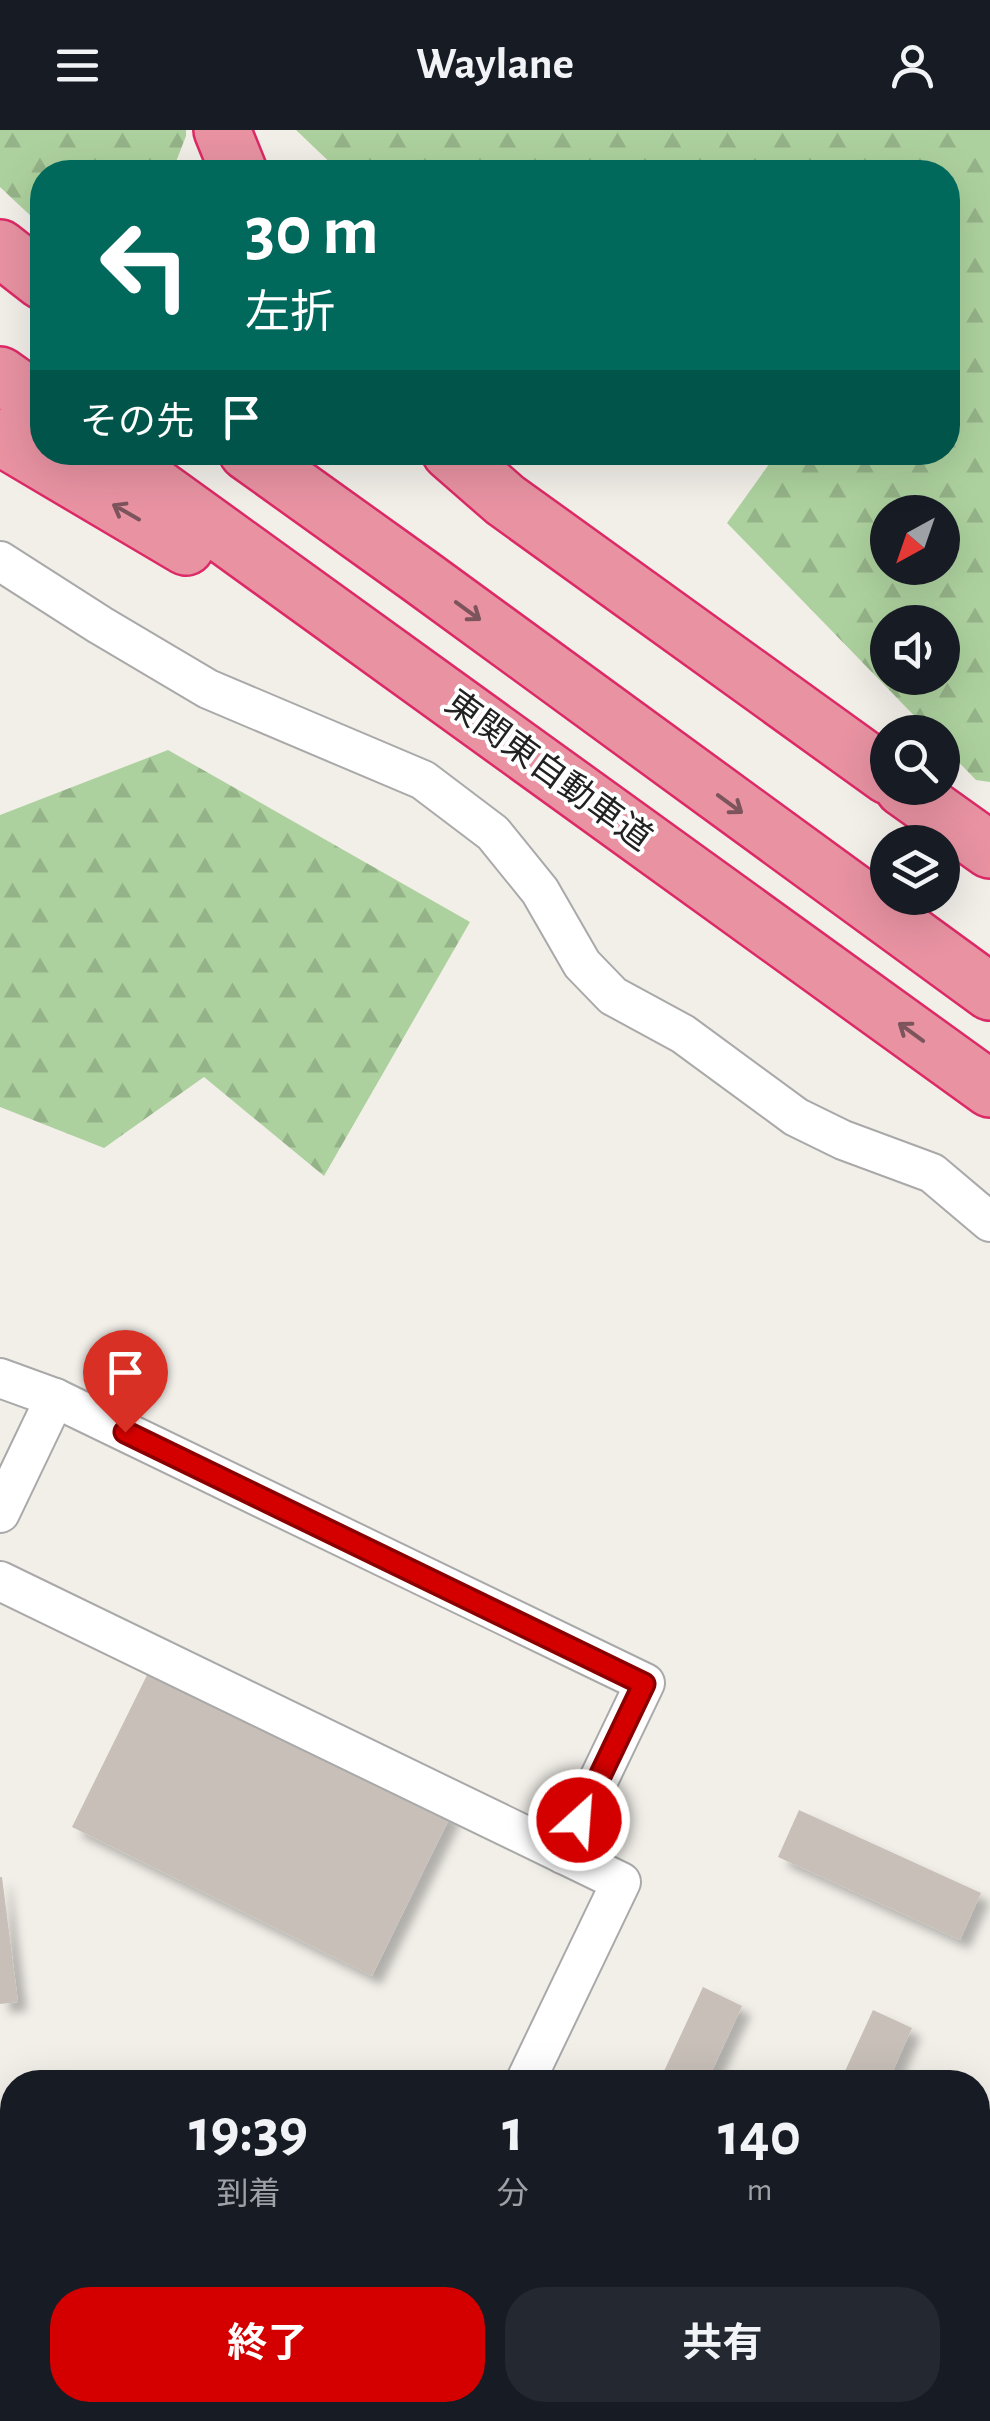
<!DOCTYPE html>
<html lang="ja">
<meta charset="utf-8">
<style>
body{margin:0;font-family:"Alegreya Sans","Noto Sans JP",sans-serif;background:#242831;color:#f1f3f6;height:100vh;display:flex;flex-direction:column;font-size:38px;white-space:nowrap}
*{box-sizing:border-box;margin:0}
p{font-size:32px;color:#9ea1a6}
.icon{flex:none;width:55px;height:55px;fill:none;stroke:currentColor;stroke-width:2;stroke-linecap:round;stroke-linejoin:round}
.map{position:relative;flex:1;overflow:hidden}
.side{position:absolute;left:0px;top:1940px;width:990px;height:352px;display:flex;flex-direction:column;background:#171b24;border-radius:40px 40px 0 0;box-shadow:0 10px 40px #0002}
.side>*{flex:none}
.top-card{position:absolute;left:30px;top:30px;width:930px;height:305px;border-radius:40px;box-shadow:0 10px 40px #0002;background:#00695c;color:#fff;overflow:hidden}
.needle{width:65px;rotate:220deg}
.controls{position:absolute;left:870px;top:365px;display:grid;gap:20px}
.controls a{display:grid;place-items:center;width:90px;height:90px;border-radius:50%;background:#171b24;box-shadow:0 10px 40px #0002;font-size:50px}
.pin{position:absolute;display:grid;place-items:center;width:85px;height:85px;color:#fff;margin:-102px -42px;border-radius:50% 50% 50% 0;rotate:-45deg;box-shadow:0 0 10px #0007}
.pin .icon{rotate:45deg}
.me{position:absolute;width:110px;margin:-55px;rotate:26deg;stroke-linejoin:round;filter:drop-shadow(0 0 8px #0008)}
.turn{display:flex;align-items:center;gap:35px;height:210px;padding:0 50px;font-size:45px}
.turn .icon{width:130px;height:130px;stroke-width:2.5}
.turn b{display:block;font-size:70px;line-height:85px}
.then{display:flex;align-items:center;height:95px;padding:0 50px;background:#0003;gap:20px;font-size:38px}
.eta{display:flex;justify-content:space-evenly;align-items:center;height:170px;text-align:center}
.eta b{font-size:60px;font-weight:700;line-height:70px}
.button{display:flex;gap:20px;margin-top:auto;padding:20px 50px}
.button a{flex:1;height:115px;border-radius:40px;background:#d40000;color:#fff;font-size:40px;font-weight:700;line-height:115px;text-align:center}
.button a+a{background:#242831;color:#f1f3f6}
header{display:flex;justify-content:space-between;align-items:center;height:130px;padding:0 50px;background:#171b24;font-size:45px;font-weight:700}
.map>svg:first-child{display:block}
.forest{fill:url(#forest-firs);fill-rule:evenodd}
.building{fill:#c7bfb8;filter:url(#shadow)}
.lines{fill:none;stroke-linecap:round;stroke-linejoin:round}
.minor-casing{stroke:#a9a9a9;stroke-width:42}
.highway-casing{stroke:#dc2a67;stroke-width:60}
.minor{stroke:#fff;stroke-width:38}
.highway{stroke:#e892a2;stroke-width:55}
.oneway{stroke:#7b545c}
.route-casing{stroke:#8a0000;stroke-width:25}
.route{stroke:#d40000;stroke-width:18}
.labels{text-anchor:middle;stroke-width:8;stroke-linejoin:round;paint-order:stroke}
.street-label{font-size:35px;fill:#222;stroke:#fff}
</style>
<header><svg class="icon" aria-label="menu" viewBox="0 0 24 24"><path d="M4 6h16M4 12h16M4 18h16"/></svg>Waylane<svg class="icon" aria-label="person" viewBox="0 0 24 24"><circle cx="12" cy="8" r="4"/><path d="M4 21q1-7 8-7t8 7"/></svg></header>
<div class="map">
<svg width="990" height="2291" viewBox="0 0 990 2291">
<defs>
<pattern id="forest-firs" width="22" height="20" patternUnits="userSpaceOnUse" patternTransform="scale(2.5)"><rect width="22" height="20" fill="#add19e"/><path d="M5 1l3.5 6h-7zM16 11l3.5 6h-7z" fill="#95b388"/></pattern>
<filter id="shadow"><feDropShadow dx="9" dy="9" stdDeviation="5" flood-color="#0004"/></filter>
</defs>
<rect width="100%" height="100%" fill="#f2efe9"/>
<g class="forest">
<polygon points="0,0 186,0 186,6 172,42 42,42 42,91 34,89 0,57"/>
<path d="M296,0H990V652L976,650L943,616L942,602H930L727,393L777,323L948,322V42H340ZM888,382H942V438H888ZM888,492H942V548H888Z"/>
<polygon points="168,620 470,792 324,1046 204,947 104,1018 0,977 0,685"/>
</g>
<g class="building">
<polygon points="152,1535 452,1683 372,1846 72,1697"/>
<polygon points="799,1680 981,1763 960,1810 778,1727"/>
<polygon points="0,1747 2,1747 18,1872 0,1874"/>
<polygon points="703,1857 742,1876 707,1952 659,1952"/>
<polygon points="873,1880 912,1898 888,1952 840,1952"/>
<polygon points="709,2280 835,2280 866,2284 865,2291 708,2291"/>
</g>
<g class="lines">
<g class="minor-casing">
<g id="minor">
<polyline points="0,431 100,495 208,559 423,650 493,703 540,761 582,834 613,866 683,904 796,987 843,1010 932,1043 990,1092"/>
<polyline points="0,1248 55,1268 645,1553 563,1724"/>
<polyline points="0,1383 55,1268"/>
<polyline points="0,1451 621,1752 525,1952"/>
<polyline points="978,2082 990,2055"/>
<polyline points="0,2103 12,2104"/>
<polyline points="978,2193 990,2199"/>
<polyline points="356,2291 358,2280"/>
<polyline points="893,2291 897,2280"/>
</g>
</g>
<g class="highway-casing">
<g id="highway">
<polyline points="222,0 239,42"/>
<polyline points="0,118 42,151"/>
<polyline points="0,245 42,275"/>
<polyline points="0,307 186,417"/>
<polyline points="108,322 990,959"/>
<polyline points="247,322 420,446 990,862"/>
<polyline points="450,322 505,370 888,646"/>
<polyline points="903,658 990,720"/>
</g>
</g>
<use href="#minor" class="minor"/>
<use href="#highway" class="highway"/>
</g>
<defs><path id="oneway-shaft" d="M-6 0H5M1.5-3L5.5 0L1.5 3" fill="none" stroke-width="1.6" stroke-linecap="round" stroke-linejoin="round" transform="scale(2.5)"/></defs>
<g class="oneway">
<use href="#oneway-shaft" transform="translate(126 382) rotate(-150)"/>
<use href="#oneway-shaft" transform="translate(468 481) rotate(36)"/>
<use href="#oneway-shaft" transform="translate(730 674) rotate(36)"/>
<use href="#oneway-shaft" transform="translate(911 902) rotate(-144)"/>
</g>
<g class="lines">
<g class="route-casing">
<polyline id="route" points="125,1302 644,1554 579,1690"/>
</g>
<use href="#route" class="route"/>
</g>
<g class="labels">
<g class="street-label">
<text transform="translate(549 640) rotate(36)" y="12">東関東自動車道</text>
</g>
</g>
</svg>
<div class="controls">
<a><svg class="needle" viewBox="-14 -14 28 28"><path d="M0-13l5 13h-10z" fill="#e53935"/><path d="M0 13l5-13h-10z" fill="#9ea1a6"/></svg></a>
<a><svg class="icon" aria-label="sound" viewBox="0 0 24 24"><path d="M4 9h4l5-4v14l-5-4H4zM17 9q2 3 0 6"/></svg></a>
<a><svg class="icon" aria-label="search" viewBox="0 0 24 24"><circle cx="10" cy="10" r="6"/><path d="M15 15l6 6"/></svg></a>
<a><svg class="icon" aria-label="layers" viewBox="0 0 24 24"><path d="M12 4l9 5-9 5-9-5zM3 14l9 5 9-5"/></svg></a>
</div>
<div class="pin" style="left:125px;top:1302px;background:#d93025"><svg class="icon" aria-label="arrive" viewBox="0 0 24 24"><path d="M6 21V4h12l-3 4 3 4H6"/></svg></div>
<svg class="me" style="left:579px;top:1690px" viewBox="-20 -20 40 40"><circle r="17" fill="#d40000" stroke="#fff" stroke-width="3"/><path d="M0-11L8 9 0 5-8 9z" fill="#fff"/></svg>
<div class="top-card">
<div class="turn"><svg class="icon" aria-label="left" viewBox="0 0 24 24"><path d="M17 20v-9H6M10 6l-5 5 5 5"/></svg><div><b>30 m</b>左折</div></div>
<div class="then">その先<svg class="icon" aria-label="arrive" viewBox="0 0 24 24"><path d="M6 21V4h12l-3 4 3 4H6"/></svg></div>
</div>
<section class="side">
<div class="eta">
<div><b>19:39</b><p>到着</p></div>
<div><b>1</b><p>分</p></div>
<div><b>140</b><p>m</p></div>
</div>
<div class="button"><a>終了</a><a>共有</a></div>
</section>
</div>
